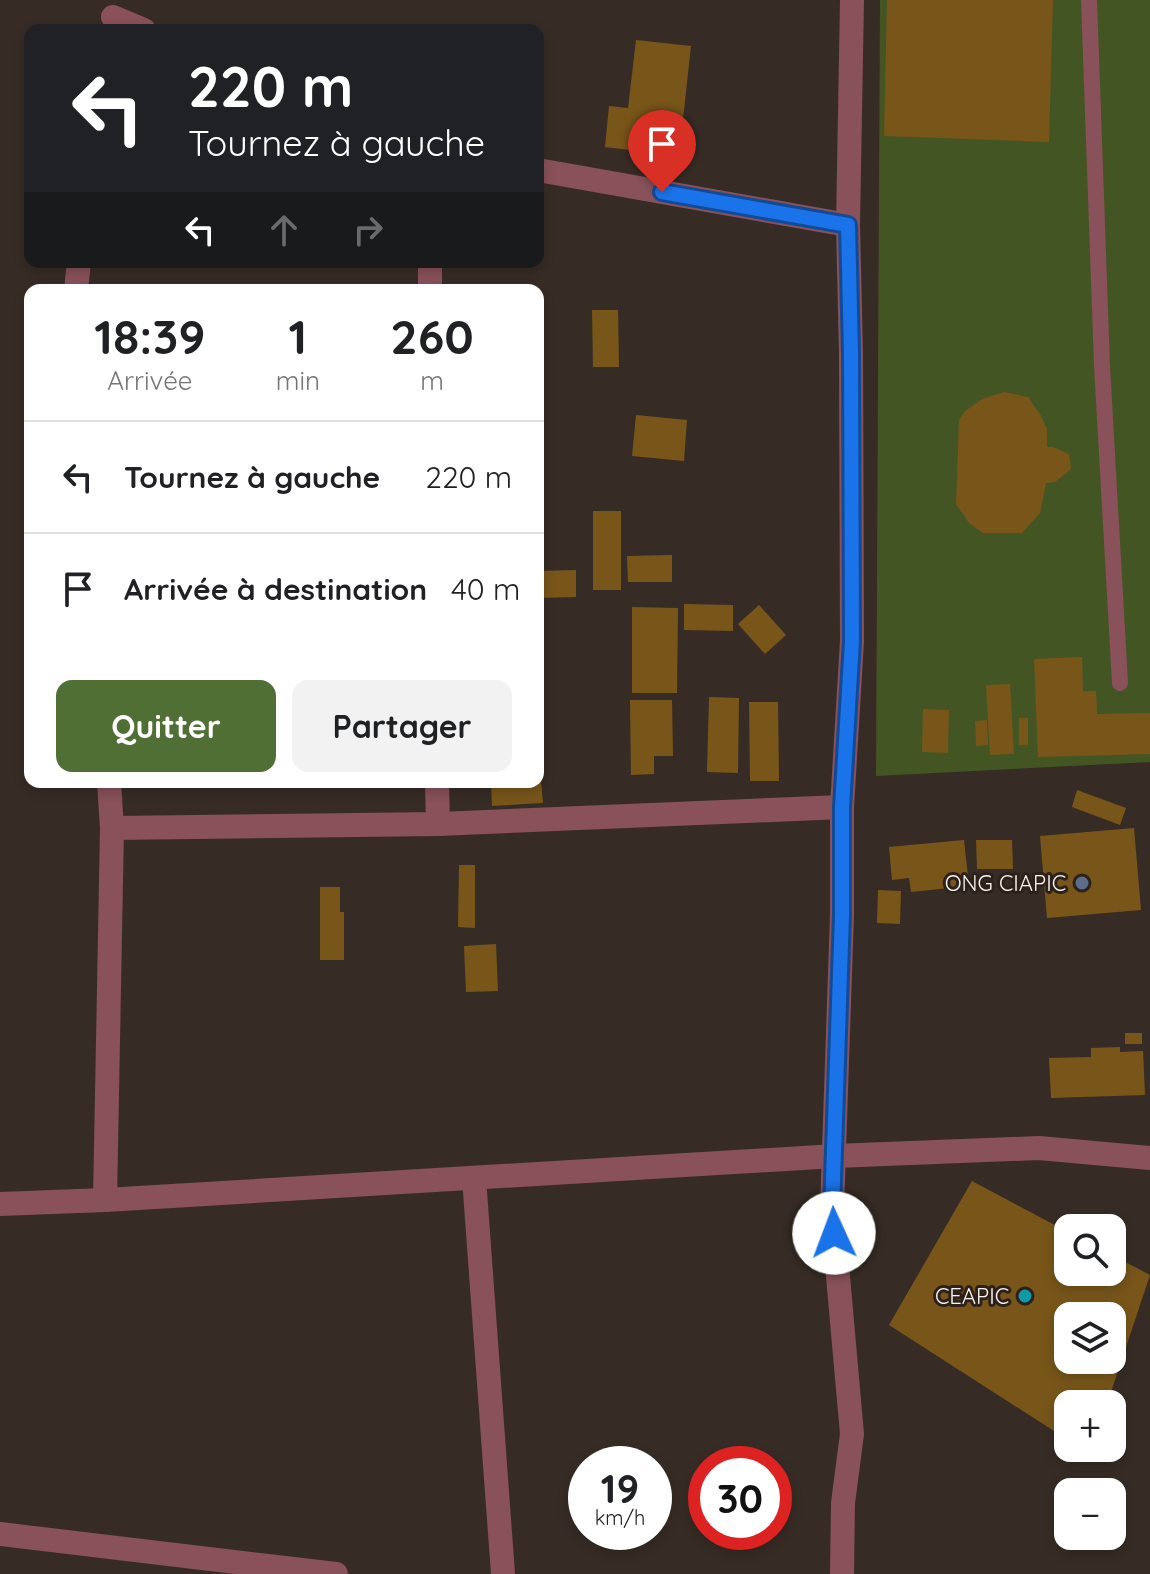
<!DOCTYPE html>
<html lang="fr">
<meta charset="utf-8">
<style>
body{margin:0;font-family:Quicksand,sans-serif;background:#f2f2f2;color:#202124;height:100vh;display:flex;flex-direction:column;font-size:30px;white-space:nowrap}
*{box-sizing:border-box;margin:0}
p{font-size:26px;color:#757577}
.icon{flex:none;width:44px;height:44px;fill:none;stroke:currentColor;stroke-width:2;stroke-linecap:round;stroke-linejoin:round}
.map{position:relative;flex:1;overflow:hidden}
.sheet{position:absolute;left:24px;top:284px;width:520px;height:504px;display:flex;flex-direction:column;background:#fff;border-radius:16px;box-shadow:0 4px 12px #0003}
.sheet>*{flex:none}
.guide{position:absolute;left:24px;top:24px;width:520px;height:244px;border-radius:16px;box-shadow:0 4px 12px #0003;background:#202124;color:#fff;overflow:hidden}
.fabs{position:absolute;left:1054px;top:1214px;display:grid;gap:16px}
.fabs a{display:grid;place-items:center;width:72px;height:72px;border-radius:16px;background:#fff;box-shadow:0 4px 12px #0003;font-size:40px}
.speed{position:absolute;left:568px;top:1446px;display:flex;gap:16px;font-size:40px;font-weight:700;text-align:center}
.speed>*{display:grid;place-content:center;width:104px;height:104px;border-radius:50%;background:#fff;box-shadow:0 4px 12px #0003;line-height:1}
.speed small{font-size:20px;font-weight:400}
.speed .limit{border:12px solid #d22;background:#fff;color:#111}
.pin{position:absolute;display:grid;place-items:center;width:68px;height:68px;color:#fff;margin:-82px -34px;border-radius:50% 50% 50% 0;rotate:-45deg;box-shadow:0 0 8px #0007}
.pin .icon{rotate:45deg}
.me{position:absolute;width:88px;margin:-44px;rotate:358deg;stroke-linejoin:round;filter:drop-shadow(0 0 6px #0008)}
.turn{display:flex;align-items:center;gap:28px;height:168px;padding:0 32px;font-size:36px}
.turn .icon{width:104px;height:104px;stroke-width:2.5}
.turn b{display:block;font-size:56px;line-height:68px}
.lanes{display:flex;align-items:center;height:76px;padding:0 32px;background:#0003;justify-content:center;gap:40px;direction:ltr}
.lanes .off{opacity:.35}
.eta{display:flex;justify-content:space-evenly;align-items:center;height:136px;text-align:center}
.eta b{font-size:48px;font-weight:700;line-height:56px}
.action{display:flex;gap:16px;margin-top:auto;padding:16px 32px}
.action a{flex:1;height:92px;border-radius:16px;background:#4f6f34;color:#fff;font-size:32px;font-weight:700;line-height:92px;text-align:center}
.action a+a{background:#f2f2f2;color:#202124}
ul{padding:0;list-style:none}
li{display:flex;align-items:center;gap:24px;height:112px;padding:0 32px;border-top:2px solid #e0e0e0}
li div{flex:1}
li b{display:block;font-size:30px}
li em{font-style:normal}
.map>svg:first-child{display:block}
.green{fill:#445524}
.building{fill:#78561a;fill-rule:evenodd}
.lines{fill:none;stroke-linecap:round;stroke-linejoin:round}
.lane{stroke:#89515a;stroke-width:16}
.street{stroke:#89515a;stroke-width:24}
.route-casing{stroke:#114b97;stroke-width:20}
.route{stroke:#1a73e8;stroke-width:14}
.service-dot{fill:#5c6f8a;stroke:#2d221b;stroke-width:3}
.culture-dot{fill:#0f9aa8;stroke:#2d221b;stroke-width:3}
.labels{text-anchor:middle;stroke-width:6;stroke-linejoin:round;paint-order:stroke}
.poi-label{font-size:22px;fill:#fbf3ef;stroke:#2d221b;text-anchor:end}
</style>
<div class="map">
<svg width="1150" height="1574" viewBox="0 0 1150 1574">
<rect width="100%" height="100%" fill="#372c25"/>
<polygon class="green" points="880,0 1150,0 1150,762 876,776"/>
<g class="building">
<polygon points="887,0 1053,0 1049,142 884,136"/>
<polygon points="636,40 691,46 679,156 605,147 609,106 628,108"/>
<polygon points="592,310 618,310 619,367 593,367"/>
<polygon points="1004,392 1028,397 1040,414 1047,429 1047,447 1053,447 1069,454 1071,469 1055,482 1046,483 1040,513 1022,533 983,533 969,523 956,504 959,420 965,411 982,399"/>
<polygon points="636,415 687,420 684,461 632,456"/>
<rect x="593" y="511" width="28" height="79"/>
<polygon points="672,555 672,582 628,582 627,556"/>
<polygon points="576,570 576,597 538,598 538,571"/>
<polygon points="684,604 733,605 733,631 684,630"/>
<polygon points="759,605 786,635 765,654 738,624"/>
<polygon points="632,607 678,608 677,693 632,693"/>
<polygon points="1082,657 1083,691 1096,691 1097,714 1150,713 1150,754 1038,757 1034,659"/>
<polygon points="1010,684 1014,754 990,755 986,685"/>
<polygon points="709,697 739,698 738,773 707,772"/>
<polygon points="630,700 672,700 673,756 654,756 654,774 631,775"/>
<polygon points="749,702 778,702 779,781 750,781"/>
<polygon points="923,709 949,710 948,753 922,752"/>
<rect x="1019" y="718" width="9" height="27"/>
<polygon points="987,720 988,745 976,746 975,721"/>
<polygon points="538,781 541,781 543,803 492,806 491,784"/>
<polygon points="1077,790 1126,808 1120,825 1072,807"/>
<polygon points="1134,828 1141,910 1047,918 1040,836"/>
<polygon points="964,840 969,886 911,892 909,878 892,880 889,847"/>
<polygon points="976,840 1012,840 1013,869 977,869"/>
<polygon points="459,865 475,865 475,928 458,927"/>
<polygon points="320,887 340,887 340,912 344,912 344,960 320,960"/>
<polygon points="878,890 901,891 900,924 877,923"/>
<polygon points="496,944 498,991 466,992 464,946"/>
<rect x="1125" y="1033" width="17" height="11"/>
<polygon points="1120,1047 1120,1052 1143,1051 1145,1095 1051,1098 1049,1058 1091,1057 1091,1048"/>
<path d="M972,1181L1068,1232V1272H1112V1255L1150,1275L1107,1404H1068V1440L889,1325ZM1068,1316H1112V1360H1068Z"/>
</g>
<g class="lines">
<polyline class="lane" points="1089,0 1102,366 1120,683"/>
<g class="street">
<polyline points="113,17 144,30"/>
<polyline points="538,170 848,225"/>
<polyline points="430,262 430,290"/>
<polyline points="76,290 79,262"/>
<polyline points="437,782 438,824"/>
<polyline points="112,828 438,824 842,807"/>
<polyline points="474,1178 503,1574"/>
<polyline points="105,1200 112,828 109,782"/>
<polyline points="0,1204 105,1200 835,1156 1039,1148 1150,1158"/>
<polyline points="0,1534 336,1574"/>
<polyline points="842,1574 843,1503 852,1434 832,1209 842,915 842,807 852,641 851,353 848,225 852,0"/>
</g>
</g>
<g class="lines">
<g class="route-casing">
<polyline id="route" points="662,192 848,225 851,353 852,641 842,807 842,915 832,1209 834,1233"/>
</g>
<use href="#route" class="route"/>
</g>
<circle class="service-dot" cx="1082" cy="883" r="8"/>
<circle class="culture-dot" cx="1025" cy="1296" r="8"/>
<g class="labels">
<g class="poi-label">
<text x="1066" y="891">ONG CIAPIC</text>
<text x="1009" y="1304">CEAPIC</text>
</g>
</g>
</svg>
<div class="fabs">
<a><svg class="icon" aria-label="search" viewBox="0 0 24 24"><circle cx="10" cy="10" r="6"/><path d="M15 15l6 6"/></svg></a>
<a><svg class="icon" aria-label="layers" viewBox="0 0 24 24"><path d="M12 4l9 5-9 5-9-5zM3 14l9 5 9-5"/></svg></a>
<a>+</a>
<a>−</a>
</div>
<div class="speed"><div>19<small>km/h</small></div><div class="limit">30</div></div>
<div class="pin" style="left:662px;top:192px;background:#d93025"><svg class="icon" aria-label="arrive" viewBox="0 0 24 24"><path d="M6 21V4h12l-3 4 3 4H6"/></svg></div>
<svg class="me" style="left:834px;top:1233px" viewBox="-20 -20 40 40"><circle r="19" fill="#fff"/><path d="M0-13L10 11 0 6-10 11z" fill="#1a73e8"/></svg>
<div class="guide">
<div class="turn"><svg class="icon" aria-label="left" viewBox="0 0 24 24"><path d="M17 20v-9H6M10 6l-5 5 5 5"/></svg><div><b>220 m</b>Tournez à gauche</div></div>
<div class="lanes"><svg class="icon" aria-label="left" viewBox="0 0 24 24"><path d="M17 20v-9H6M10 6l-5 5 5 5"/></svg><svg class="icon off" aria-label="ahead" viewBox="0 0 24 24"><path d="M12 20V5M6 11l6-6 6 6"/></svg><svg class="icon off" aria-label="right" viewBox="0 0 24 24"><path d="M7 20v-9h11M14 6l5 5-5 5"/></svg></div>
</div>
<section class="sheet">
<div class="eta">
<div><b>18:39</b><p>Arrivée</p></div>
<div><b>1</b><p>min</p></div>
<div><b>260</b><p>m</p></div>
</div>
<ul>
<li><svg class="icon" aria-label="left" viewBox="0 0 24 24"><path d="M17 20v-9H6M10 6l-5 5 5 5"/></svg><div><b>Tournez à gauche</b></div><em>220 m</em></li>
<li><svg class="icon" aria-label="arrive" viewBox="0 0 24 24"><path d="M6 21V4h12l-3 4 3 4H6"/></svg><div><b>Arrivée à destination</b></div><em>40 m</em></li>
</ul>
<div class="action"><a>Quitter</a><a>Partager</a></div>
</section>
</div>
